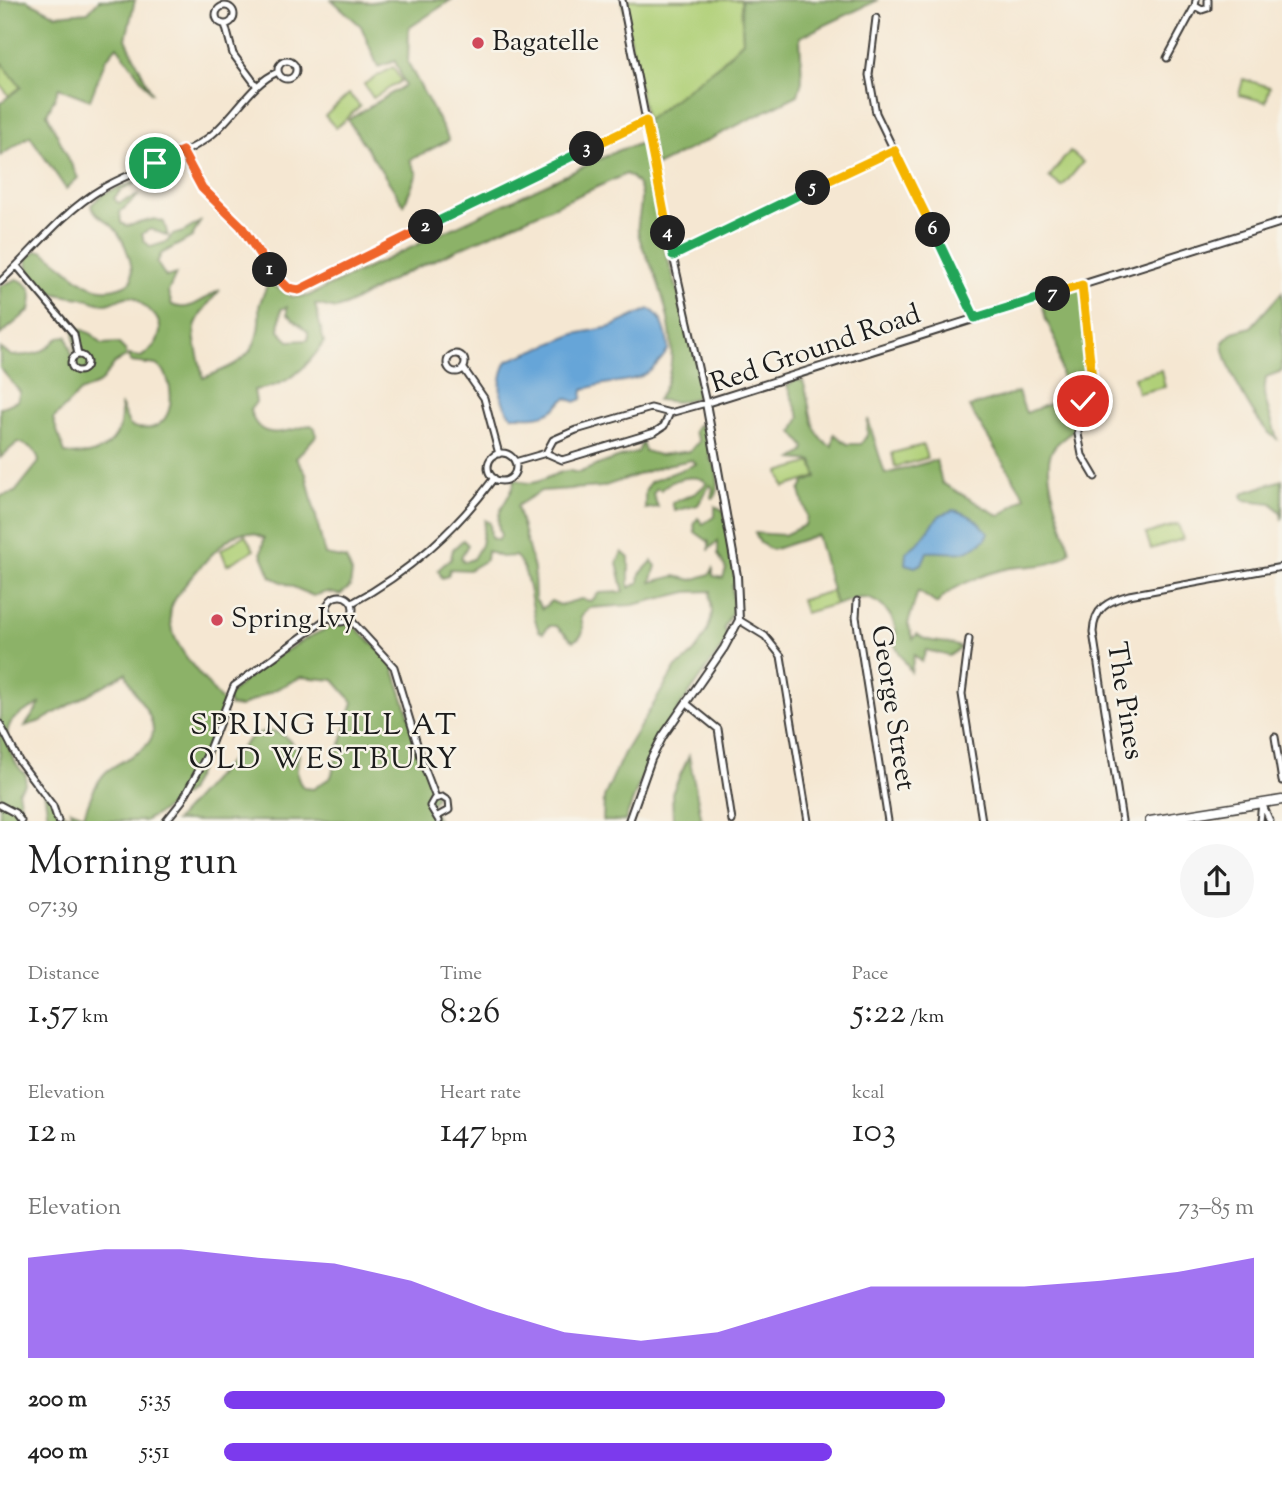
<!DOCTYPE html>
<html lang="en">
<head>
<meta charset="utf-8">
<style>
  :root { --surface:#fff; --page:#f6f6f6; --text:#222; --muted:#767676; --accent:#7c3aed }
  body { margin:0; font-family:"Sorts Mill Goudy",serif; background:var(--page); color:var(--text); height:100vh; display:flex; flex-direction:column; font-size:26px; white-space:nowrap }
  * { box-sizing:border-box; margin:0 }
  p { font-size:23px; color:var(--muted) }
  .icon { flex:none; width:38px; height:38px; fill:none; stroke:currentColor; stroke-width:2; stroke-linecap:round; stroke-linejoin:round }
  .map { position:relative; height:821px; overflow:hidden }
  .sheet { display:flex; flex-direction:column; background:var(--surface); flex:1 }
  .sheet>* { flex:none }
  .pin { position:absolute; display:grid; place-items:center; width:60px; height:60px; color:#fff; margin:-30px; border:4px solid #fff; border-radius:50%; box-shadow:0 2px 7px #0007 }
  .km { position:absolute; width:35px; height:35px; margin:-18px; border-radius:50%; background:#222; color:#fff; font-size:19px; line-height:35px; text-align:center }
  .round { display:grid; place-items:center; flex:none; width:74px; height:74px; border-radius:37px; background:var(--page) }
  .headline { display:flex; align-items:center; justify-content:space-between; height:119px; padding:0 28px }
  h1 { font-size:38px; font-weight:600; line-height:52px }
  .stats { display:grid; grid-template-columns:repeat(3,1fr); gap:10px; height:119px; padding:7px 28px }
  .stats div { display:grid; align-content:center }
  .stats b { font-size:35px; font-weight:600 }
  .stats small { font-size:19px; font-weight:400 }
  .stats p { font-size:19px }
  .chart { height:196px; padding:14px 28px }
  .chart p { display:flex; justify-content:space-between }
  .chart svg { width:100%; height:126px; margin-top:7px; fill:var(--accent); opacity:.7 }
  ul { padding:0 28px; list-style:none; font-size:23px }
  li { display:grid; grid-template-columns:112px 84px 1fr; align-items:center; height:52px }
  li i { height:18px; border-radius:9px; background:var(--accent) }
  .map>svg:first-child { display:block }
  .green { fill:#b0d078; stroke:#66764a; stroke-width:2 }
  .forest { fill:#8cb268; stroke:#546742; stroke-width:2; fill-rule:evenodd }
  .water { fill:#66a5d8; stroke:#41607a; stroke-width:2 }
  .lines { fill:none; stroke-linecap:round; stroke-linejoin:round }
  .minor-casing { stroke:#3d3a37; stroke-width:9 }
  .tertiary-casing { stroke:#3d3a37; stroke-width:10 }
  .primary-casing { stroke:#3d3a37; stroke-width:11 }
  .minor { stroke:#fff; stroke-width:5 }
  .tertiary { stroke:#fff; stroke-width:6 }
  .primary { stroke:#fff; stroke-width:8 }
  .split-1-casing { stroke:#fff; stroke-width:14 }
  .split-2-casing { stroke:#fff; stroke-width:14 }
  .split-3-casing { stroke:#fff; stroke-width:14 }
  .split-4-casing { stroke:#fff; stroke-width:14 }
  .split-5-casing { stroke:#fff; stroke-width:14 }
  .split-6-casing { stroke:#fff; stroke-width:14 }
  .split-7-casing { stroke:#fff; stroke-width:14 }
  .split-8-casing { stroke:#fff; stroke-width:14 }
  .split-1 { stroke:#f0652b; stroke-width:9 }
  .split-2 { stroke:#f0652b; stroke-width:9 }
  .split-3 { stroke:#22a559; stroke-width:9 }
  .split-4 { stroke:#f5b400; stroke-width:9 }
  .split-5 { stroke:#22a559; stroke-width:9 }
  .split-6 { stroke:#f5b400; stroke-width:9 }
  .split-7 { stroke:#22a559; stroke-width:9 }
  .split-8 { stroke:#f5b400; stroke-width:9 }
  .poi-dot { fill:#d1495b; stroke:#f7f3e8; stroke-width:2.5 }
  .labels { text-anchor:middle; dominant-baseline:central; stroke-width:5; stroke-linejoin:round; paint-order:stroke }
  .poi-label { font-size:28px; fill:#1c1c1c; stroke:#f7f3e8; text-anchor:start }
  .street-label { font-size:28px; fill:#1c1c1c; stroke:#f7f3e8 }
  .neighbourhood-label { font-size:30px; letter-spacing:2px; fill:#1c1c1c; stroke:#f7f3e8 }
</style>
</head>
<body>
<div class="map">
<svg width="1282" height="821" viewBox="0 0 1282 821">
  <rect width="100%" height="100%" fill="#f7f3e8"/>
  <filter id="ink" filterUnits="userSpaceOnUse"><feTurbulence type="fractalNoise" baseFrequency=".0143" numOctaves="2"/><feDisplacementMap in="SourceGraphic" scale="14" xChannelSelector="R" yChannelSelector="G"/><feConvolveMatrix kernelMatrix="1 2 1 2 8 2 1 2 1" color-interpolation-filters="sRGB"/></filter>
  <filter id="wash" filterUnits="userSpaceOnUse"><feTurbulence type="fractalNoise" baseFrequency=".00686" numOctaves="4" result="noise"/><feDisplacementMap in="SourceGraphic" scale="28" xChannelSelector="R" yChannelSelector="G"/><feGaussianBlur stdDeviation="1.57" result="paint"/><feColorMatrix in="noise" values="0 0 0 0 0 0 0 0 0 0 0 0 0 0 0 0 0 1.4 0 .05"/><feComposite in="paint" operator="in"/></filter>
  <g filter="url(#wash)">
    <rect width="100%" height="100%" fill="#f5e7d2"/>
    <!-- green -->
    <path class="green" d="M622,0h119l2,41 -22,22 -75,58z
      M1,60l20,27 -12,9 -9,-12z
      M393,67l8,14 -28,17 -9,-14z
      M1243,79l27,8 -4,15 -27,-7z
      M349,94l11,12 -24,22 -11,-12z
      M1070,151l13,11 -21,25 -13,-10z
      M1161,370l4,17 -27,6 -4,-16z
      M923,445l4,13 -32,9 -3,-14z
      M812,462l5,15 -33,10 -5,-15z
      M1178,524l5,15 -32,10 -5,-15z
      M245,535l9,15 -27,15 -6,-15z
      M832,591l4,13 -31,9 -4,-13z"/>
    <!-- forest -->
    <path class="forest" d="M0,0h27l29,15 32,-3 11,-12h36l-9,39 26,55 -35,-48 -11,13 -16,41 -31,-12 -12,26 31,64 -12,11 -36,-53 -30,20v-53l21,-16 -21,-26z
      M332,0c16,0 37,5 51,0h68l-42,28 -1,35 41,77 -39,20 7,14 -13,31 -56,-85 57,-35 -10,-24 -17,6 -17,-41z
      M741,0h137l-78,37 2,44 -4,14 -142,71 -10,-45 75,-58 22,-22z
      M642,143l6,7c5,23 12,46 16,69 1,9 -2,19 0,27 9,33 43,121 32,152l-19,4 -20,-2c26,-34 12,-86 -1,-123 -5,-15 -16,-30 -18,-45 -3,-16 15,-44 -12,-58l-223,100 -58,32 -9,3 -21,-5 9,38c-17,26 -37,45 -70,48l2,12 -6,8c9,35 38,20 61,15l4,3 1,8 -20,22 10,16 19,81 21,4 6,14 -2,14 -10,8 -13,-3 -14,4 -42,-19 -10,-24 3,-15c-8,-4 -17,-7 -26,-4 -18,7 -56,52 -65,69 -4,8 -3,19 -1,27 9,27 36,53 53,75l-6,23 -31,64 -30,22 -14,7h-144v-325l15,-4 24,-30c-2,-13 -10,-16 -21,-20l-18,16v-50l17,-7 3,-9 -20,-24v-20l12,8c9,-1 23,0 30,-5 11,-5 12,-14 25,-15l6,24 2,-6 -1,-28 18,8 10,10 16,-1 8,8v6l-11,6 -15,20 -20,9 -27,27 12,34c34,7 61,-11 55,-49l10,22c39,13 49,-26 34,-55l-8,-6 -25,-3 -2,-7 12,2c21,-14 28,-34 4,-50 -4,-3 -7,-9 -12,-10 -9,-3 -17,6 -26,7 -8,1 -18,-5 -26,-6 -25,-3 -55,-6 -54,-40l9,-7h6c34,20 48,53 89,31 4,-15 -6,-41 -16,-53 -8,-10 -19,-11 -24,-24l13,-12 40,-14 -24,12 -6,7 4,5 21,-8 -19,17 1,11 6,3 28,-7 9,3 4,14 -17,-7 -9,5 2,7 7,6 16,-5 5,-7 11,-3 17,-10 -8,15 -31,17 -4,9 9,14 10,-3 -8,18 4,13c18,8 31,-7 48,-15 -36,40 -26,41 -17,88 39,-15 59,-24 56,-70 0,-6 7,-18 9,-26l24,15 16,-1 311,-146zM287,307v7l21,18v8l-19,1 -10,-10 2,-22zM126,673c5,21 27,37 27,58 -1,21 -33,28 -47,41 -11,11 -17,29 -22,43l-13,-5 2,6 -14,-4 -3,-12 -12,-10 4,28 -17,-1 -9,-5 -4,-21 7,-7 1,-9c-13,-12 -26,-37 -14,-54 7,-8 20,-13 29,-18l-16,23 16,-5z
      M17,279c16,6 17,15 13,31l-30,25v-49z
      M1082,286c5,46 16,93 -5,138 -6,13 -23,16 -27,32 -6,23 14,72 20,95 -14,16 -32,14 -50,16 -22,1 -72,19 -83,37l-19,-13 -10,33 5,15 4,-5c13,12 30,4 44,14l-12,8 -23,-6 -4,12 -8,-7 -3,17 -17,-28c8,-19 -10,-44 -30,-46 -9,0 -19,4 -28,7l-19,-70 -45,15 -12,-7 -5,-10 29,2 21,-10 2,-9 -7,-25 5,-9 12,-5 -5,-16 -19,-2 11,-7 1,-5 -12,-15 7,-15 -13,-31 8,-6 8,1c8,20 5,56 29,65l2,-12 13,10h14l6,-9 1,-16 17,55 51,-14 6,23 58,33 25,-19 -56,-90 49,-15 8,21 39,-15 -9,-58 -10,-20 -5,-22z
      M1282,292v79l-16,6 -2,18 13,44c-19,-10 -54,-75 -54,-97l10,-10 18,-5z
      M698,424c11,6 18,24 12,35 8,6 11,32 4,39l-3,-1 2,-9 -3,-3 -12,20 -23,6 -3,-8 24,-10 11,-10c-10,-11 -36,-4 -46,7l-4,-2 -4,6 5,13 -13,2v-17l5,-10 46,-18 -4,-4 -26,5 -64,22 -61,4 -24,15 17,63 1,30 7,10 9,-8 9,4 21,-6 10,2 8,-8 25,-1 -7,-29 5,-11 7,6v30l10,-5 1,-9 12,-13 4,5 -5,16 24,-6 17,4 18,-6 3,-5v7l10,2 3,-9 -8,-15v-13l-9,8v-7l-14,-10 -1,-9 4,-5 5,6 12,-8v-10l9,5 12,72 -4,2 1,25 -9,18 4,10 -73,105 -30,78h-22l1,-24 20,-44 52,-86c17,-8 34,-35 36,-54 0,-8 -3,-14 -1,-22l-24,1 -54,13 -44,3 -8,9c2,12 6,18 -8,24l-17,-15h-7l-6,7 -4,-2c-9,-19 -8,-63 -24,-75l-14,1 -14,-6 -1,9 -17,10 -19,-1 -2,7 -6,2 -4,-8 13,-12 2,-9 10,-9 5,5 -7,12 3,5 9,-3 8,-14 4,-25 5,3 1,15 7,2 3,-4c-11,-29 15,-39 13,-58 22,13 31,-3 52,-7 6,-1 10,3 15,1 18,-8 37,-15 57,-20l4,-10 3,9 14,4 31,-4 9,-10 -5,-9z
      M1282,480v40l-1,-7 -9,-10 -28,-3 -2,-5 4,-3z
      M345,624l8,1 38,36 45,136 -6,9 9,15h-264l75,-83c24,-15 36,-5 49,16 -2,13 -5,24 5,34l9,1 18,-12 22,-75 -19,-22 -33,-3 -61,30 -10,-1 -3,-8c20,-24 86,-70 118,-74z
      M689,756l13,65h-29l-1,-28z"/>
    <!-- water -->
    <path class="water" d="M649,309c14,6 19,27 19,41 -28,43 -47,24 -85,40l-1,9 -7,3 -8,-4c-7,3 -8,8 -14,12 -12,8 -27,6 -41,6 -15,-15 -14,-38 -5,-55l68,-27 36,-7z
      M953,510c16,3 24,10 35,22l-2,7c-27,21 -30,11 -59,13l-5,12 -7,3 -10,-3 1,-12 13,-10 21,-27z"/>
  </g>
  <g filter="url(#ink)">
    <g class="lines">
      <defs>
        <path id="minor" d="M1196,0l-1,6 7,4 6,-2v-8
          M216 15a9 9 0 1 1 18 0a9 9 0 1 1-18 0Z
          M876,18l-7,57 7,38 99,205
          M225,24l8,30 23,31
          M1167,58l28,-52
          M278 70a9 9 0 1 1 18 0a9 9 0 1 1-18 0Z
          M182,151l20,37 39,38 38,55 9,7 11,2 347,-169
          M673,256l220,-106
          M17,266l57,68 4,21
          M0,282c34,-32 62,-70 103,-94 34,-20 75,-28 106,-51 25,-19 42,-54 69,-65
          M1082,285l10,95 -14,34v20l4,21 13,22
          M447 363a9 9 0 1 1 18 0a9 9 0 1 1-18 0Z
          M71 363a8 8 0 1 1 16 0a8 8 0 1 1-16 0Z
          M464,369l20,29 15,56
          M546,453l16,7 93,-28 9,-6 6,-13
          M488 467a14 14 0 1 1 28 0a14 14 0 1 1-28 0Z
          M515,462l31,-9 7,-13 23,-10 75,-22 19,5 36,-10 -33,-147 -51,-256
          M327 609a13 13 0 1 1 26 0a13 13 0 1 1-26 0Z
          M857,601l-1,16 32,204
          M352,603c55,-29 105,-74 142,-125
          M349,618l45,49 29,97 13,34
          M739,620l26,16 16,20 27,165
          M969,639l-7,55 20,127
          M686,703l32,26 14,92
          M0,724l19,37 34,45 5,15
          M1275,737l7,44
          M1262,803l8,18
          M0,805l15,8 6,8
          M438,816l11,-6 -1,-9 -6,-4 -8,2 -4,7 9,15
          M166,821l16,-20 24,-44 28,-71 95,-69
          M1122,821l-29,-189c1,-24 15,-31 36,-37l153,-28
          M1260,821l2,-18"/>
        <path id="tertiary" d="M629,821l22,-62 12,-23 61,-88 15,-28 -2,-44 -31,-173 576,-181"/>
        <path id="primary" d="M1150,821l132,-21"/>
      </defs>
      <!-- minor casing -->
      <use href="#minor" class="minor-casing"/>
      <!-- tertiary casing -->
      <use href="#tertiary" class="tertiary-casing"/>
      <!-- primary casing -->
      <use href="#primary" class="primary-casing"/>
      <!-- minor -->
      <use href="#minor" class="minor"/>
      <!-- tertiary -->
      <use href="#tertiary" class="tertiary"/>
      <!-- primary -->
      <use href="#primary" class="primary"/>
    </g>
  </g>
  <g class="lines" filter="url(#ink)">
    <defs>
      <path id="split-1" d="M155,163l27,-12 20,37 39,38 29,44"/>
      <path id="split-2" d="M270,270l18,18 11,2 127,-63"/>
      <path id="split-3" d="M426,227l161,-78"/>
      <path id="split-4" d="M587,149l59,-28 22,112"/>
      <path id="split-5" d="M668,233l5,23 140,-68"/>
      <path id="split-6" d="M813,188l81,-38 39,80"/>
      <path id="split-7" d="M933,230l42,88 78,-24"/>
      <path id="split-8" d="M1053,294l29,-9 10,95 -9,21"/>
    </defs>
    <!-- split-1 casing -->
    <use href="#split-1" class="split-1-casing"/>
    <!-- split-2 casing -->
    <use href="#split-2" class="split-2-casing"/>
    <!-- split-3 casing -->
    <use href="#split-3" class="split-3-casing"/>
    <!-- split-4 casing -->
    <use href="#split-4" class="split-4-casing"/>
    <!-- split-5 casing -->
    <use href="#split-5" class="split-5-casing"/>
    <!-- split-6 casing -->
    <use href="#split-6" class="split-6-casing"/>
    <!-- split-7 casing -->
    <use href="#split-7" class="split-7-casing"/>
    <!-- split-8 casing -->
    <use href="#split-8" class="split-8-casing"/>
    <!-- split-1 -->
    <use href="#split-1" class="split-1"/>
    <!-- split-2 -->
    <use href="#split-2" class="split-2"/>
    <!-- split-3 -->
    <use href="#split-3" class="split-3"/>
    <!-- split-4 -->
    <use href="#split-4" class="split-4"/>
    <!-- split-5 -->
    <use href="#split-5" class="split-5"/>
    <!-- split-6 -->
    <use href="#split-6" class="split-6"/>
    <!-- split-7 -->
    <use href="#split-7" class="split-7"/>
    <!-- split-8 -->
    <use href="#split-8" class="split-8"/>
  </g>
  <!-- markers -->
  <g class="poi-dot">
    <circle cx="478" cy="43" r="7"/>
    <circle cx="217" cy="620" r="7"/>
  </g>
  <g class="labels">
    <!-- poi labels -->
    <g class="poi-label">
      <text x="492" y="43">Bagatelle</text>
      <text x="231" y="620">Spring Ivy</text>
    </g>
    <!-- street labels -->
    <g class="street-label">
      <text transform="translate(816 350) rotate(-19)">Red Ground Road</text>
      <text transform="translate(1124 701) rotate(81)">The Pines</text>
      <text transform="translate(892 708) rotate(81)">George Street</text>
    </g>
    <!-- neighbourhood labels -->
    <g class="neighbourhood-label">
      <text x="324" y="726">SPRING HILL AT<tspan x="324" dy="34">OLD WESTBURY</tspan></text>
    </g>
  </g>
</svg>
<div class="pin" style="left:155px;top:163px;background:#1e9e55"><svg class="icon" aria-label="arrive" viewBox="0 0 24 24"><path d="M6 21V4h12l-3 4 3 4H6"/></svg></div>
<div class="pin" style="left:1083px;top:401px;background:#d93025"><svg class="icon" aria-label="check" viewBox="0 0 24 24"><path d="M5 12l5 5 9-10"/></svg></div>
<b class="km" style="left:270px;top:270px">1</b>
<b class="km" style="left:426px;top:227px">2</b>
<b class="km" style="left:587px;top:149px">3</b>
<b class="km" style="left:668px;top:233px">4</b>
<b class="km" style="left:813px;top:188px">5</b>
<b class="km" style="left:933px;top:230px">6</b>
<b class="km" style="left:1053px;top:294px">7</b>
</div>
<section class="sheet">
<div class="headline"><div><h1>Morning run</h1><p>07:39</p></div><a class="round"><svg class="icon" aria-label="share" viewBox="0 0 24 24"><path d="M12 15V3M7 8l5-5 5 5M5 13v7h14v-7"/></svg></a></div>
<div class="stats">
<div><p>Distance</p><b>1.57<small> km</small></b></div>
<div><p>Time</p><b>8:26</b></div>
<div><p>Pace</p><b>5:22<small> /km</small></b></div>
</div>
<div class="stats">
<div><p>Elevation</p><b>12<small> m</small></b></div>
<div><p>Heart rate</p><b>147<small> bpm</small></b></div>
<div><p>kcal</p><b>103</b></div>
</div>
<div class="chart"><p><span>Elevation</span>73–85 m</p>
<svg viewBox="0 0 160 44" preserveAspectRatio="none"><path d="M0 44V9L10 6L20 6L30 9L40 11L50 17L60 27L70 35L80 38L90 35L100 27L110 19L120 19L130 19L140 17L150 14L160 9V44z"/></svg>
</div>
<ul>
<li><b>200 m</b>5:35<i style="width:70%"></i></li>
<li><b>400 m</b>5:51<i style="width:59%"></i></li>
</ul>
</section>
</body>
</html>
